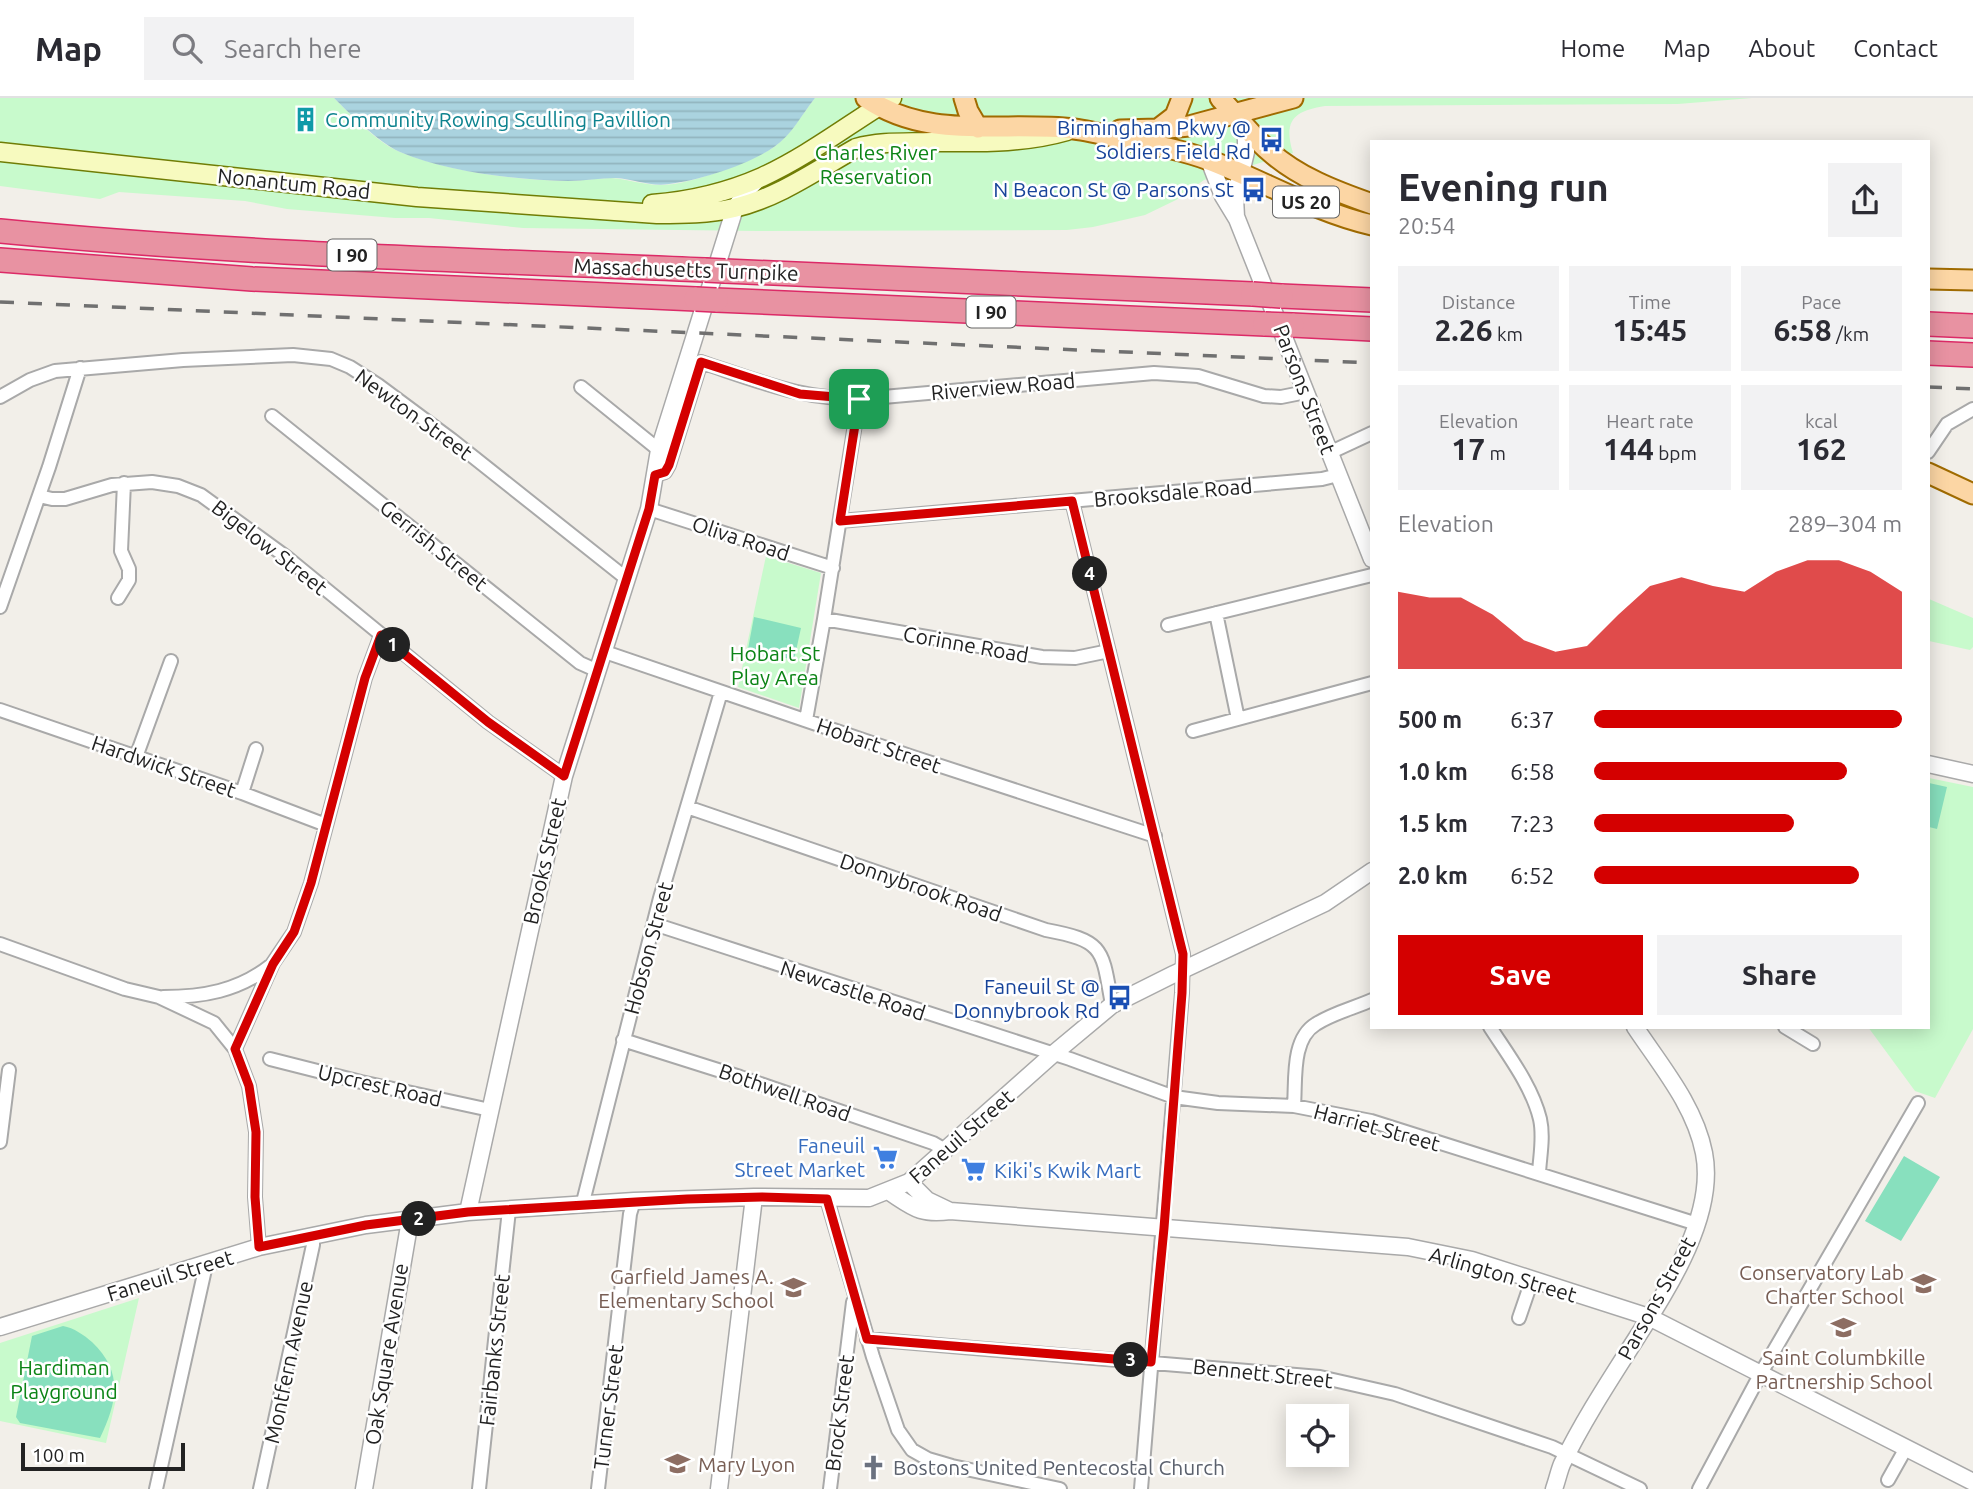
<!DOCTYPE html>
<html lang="en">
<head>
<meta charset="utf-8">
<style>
  :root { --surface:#fff; --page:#f2f2f3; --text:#2b2b33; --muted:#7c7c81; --line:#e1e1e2; --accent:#d40000 }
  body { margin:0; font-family:Ubuntu,sans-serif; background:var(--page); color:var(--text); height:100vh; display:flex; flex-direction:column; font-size:26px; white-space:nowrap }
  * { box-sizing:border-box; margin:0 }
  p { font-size:23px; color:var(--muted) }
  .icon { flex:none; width:38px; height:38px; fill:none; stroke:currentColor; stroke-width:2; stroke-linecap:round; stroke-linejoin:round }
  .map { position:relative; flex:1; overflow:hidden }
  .drawer { position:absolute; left:1370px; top:42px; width:560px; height:889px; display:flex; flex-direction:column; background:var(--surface); border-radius:0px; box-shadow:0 4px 18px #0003 }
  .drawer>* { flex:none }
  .tools { position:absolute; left:1286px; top:1306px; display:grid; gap:14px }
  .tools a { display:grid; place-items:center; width:63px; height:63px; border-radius:0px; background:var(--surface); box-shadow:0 4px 18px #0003; font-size:35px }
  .scale { position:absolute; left:21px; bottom:18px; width:164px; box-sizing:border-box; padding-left:7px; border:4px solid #222; border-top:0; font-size:19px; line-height:24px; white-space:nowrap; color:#222; -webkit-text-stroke:5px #fff; paint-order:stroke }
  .pin { position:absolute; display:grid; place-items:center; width:60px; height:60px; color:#fff; margin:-30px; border-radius:14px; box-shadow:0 4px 10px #0006 }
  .km { position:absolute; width:35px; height:35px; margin:-18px; border-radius:50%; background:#222; color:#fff; font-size:19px; line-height:35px; text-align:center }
  .round { display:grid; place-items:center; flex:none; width:74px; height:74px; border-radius:0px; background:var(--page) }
  .overview { display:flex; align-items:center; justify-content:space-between; height:119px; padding:0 28px }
  h1 { font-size:38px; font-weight:600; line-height:52px }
  .stats { display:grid; grid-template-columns:repeat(3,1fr); gap:10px; height:119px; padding:7px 28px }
  .stats div { display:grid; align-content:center; border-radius:0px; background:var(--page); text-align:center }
  .stats b { font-size:30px; font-weight:600 }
  .stats small { font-size:19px; font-weight:400 }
  .stats p { font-size:19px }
  .chart { height:196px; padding:14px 28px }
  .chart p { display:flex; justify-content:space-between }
  .chart svg { width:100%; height:126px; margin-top:7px; fill:var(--accent); opacity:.7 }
  .primary-button { display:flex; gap:14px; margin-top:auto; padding:14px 28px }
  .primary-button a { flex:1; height:80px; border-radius:0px; background:var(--accent); color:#fff; font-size:28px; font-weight:600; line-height:80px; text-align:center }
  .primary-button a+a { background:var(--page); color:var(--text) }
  ul { padding:0 28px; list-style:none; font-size:23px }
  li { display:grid; grid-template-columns:112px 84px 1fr; align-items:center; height:52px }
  li i { height:18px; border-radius:9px; background:var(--accent) }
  header { display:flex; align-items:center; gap:42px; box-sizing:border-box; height:98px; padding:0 35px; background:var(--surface); border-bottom:2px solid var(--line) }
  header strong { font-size:33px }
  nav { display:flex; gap:38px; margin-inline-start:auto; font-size:24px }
  .search { width:490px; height:63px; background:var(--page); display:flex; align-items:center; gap:18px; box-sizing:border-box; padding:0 24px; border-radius:0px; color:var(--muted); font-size:26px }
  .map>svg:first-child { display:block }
  .park { fill:#c8facc }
  .pitch { fill:#88e0be }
  .water { fill:url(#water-rules) }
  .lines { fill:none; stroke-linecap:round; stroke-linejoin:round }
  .minor-casing { stroke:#a9a9a9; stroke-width:16 }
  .tertiary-casing { stroke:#a9a9a9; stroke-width:19 }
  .secondary-casing { stroke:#707d05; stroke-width:21 }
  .primary-casing { stroke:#a06b00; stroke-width:23 }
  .motorway-casing { stroke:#dc2a67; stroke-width:26 }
  .minor { stroke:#fff; stroke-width:12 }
  .tertiary { stroke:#fff; stroke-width:16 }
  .secondary { stroke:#f7fabf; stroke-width:18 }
  .primary { stroke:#fcd6a4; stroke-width:19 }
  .motorway { stroke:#e892a2; stroke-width:23 }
  .rail { stroke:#707070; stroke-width:3.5; stroke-dasharray:14 14; stroke-linecap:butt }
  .motorway-bridge-casing { stroke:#dc2a67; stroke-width:26; stroke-linecap:butt }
  .motorway-bridge { stroke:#e892a2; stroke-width:23 }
  .route-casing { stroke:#fff; stroke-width:14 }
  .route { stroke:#d40000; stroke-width:9 }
  .labels { text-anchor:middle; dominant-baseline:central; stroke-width:5; stroke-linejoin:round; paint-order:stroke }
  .shield { fill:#fff; stroke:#646464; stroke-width:2 }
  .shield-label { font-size:19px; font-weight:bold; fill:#222 }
  .culture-label { font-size:21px; fill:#0d838f; stroke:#fff; text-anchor:start }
  .transit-label { font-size:21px; fill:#164399; stroke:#fff; text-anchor:end }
  .park-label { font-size:21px; fill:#0c8416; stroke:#fff }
  .street-label { font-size:21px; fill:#222; stroke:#fff }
  .shop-label { font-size:21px; fill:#366cbe; stroke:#fff; text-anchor:end }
  .education-label { font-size:21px; fill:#785e54; stroke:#fff; text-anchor:end }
  .worship-label { font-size:21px; fill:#5b616d; stroke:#fff; text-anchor:start }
</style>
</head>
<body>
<header>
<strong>Map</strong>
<div class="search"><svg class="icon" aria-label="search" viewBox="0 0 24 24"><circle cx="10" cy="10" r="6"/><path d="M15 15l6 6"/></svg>Search here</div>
<nav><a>Home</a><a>Map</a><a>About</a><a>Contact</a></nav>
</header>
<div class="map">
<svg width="1973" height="1391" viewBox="0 0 1973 1391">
  <defs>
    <pattern id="water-rules" width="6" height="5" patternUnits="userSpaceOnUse" patternTransform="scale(1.75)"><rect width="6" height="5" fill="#aad3df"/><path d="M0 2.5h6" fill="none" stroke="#92b5bf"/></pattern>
  </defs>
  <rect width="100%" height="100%" fill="#f2efe9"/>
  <!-- park -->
  <path class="park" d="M0,0h334c17,17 44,45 66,54 51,20 113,28 168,29 14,0 28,-3 43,-3 18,1 35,8 53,7 27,-1 87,-23 110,-38 17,-12 28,-33 41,-49h937l-74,6 -353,2c-31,5 -42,14 -32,47l-89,27 -28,20 -31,15 -52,12 -26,3 -310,1 -234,-3 -94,-10h-34l-108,-9 -42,-8 -126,-9 -19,7 -100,-13z
    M766,458l55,17 -22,135 -61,-21z
    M1929,501l44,19v29l-3,3 -41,-9z
    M1929,680l44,9v242l-38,69 -20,-7 -47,-64h60z
    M139,1200l-33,145 -106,-22v-78z"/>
  <!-- pitch -->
  <path class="pitch" d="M754,519l47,11 -7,32 -46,-11z
    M1929,685l18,4 -10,42 -8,-2z
    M1904,1058l36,21 -39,64 -36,-20z
    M63,1228c11,2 21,9 29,16 32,30 25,61 8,96l-80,-15 -4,-6 16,-81z"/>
  <!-- water -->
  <path class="water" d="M334,0h481c-13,16 -23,37 -41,49 -26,18 -74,33 -105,37 -18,3 -35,-5 -53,-6 -16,0 -32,3 -48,3 -52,-1 -120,-9 -168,-29 -22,-10 -49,-37 -66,-54z"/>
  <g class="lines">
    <defs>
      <path id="minor" d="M581,289l78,63
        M0,299l30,-17 25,-9 128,-11 110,-5 38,4 19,8 28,18 74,55 175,139
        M272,318l308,247 18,8
        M1928,354l19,-28 26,-15
        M1329,355l43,-20
        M655,377l10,-3 4,-7 32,-103c60,20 106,40 171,36l282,-25 44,3 66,20 17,1 25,-5
        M39,398l13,3h13l47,-14 40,-3 26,4 23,9 84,61 203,166 76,54
        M1072,403l111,453 -1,39 -41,496
        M649,411l184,59
        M840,423l482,-42 16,-4
        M118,500l11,-18v-11l-8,-18 3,-68
        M0,509l49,-140 31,-99
        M1216,515l22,106
        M824,521l218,38 33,1 34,-7
        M1168,527l204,-50
        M605,554l305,104 245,80
        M0,612l242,83 84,32
        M806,622l18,-101 35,-220
        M1193,633l179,-48
        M136,659l35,-96
        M242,695l14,-44
        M687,709l359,123c59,11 56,19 66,75
        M654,826l416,135 104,38 44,6 76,3 77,15 326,103
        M0,846l125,45 34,8 55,26 21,26
        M163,899c40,0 75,-6 107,-31
        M1490,929c18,28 42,59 50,92 4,18 0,36 -1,54
        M1785,929l28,17
        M623,942l117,37 193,66 12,7
        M270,961l91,23 129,28
        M1294,1008c2,-26 -3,-67 22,-82 17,-11 38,-16 56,-24
        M0,1044l9,-72
        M827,1101l46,158 25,73 14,20 16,9 24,7 108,23
        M582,1108l78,-308 61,-206
        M259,1149l-4,-50 1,-65 -7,-46 -14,-37 38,-86 21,-31 17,-49 54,-205 16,-43
        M1519,1220l13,-38
        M867,1241l453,38 75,17 157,53 88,42
        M1888,1382l18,-32
        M156,1391l50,-224
        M260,1391l53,-244v-10
        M479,1391l30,-279
        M598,1391l32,-275 4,-13
        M830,1391l23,-187
        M1699,1391l62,-116 157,-270"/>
      <path id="tertiary" d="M1209,62l14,36 14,23 135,340
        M1236,119l-1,-19 11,-46v-25
        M1928,666l45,10
        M909,1084l18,18 23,11
        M888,1093c25,16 31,24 62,20l458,36 64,13 177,57 324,165
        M468,1114l96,-436 85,-267 10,-59 76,-242 13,-19 10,-10
        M0,1229l259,-80 107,-22 102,-13 166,-11 120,-4 115,1 40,-16 143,-127 60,-50 62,-31 151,-71 47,-32
        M364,1391l46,-269
        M719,1391l35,-292
        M1554,1391c3,-8 5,-18 8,-25 19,-39 42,-75 65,-111 34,-54 90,-133 77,-200 -9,-47 -43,-87 -69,-126"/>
      <path id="secondary" d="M0,54l417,45 240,17c26,0 51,0 77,-6 44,-10 83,-38 122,-60 25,-7 50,-5 76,-6 45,0 90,2 135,-11
        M652,106c38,-3 76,-12 110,-27 46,-21 87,-53 130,-79"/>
      <path id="primary" d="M866,0c62,43 138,23 208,31 17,2 35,7 52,11 28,5 56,10 83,20 55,21 106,52 163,65
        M964,0l4,13 10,17
        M1220,0c17,18 31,37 49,53 29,26 66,40 103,53
        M1158,31l17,-13 7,-18
        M1120,32l38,-1 31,-3 104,-28
        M1928,181l45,1
        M1928,375l45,21"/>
      <path id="motorway" d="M0,133c234,23 470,29 705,39
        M0,162l252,19 444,20
        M725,173l528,23
        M1281,198l91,4
        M716,202l549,24
        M1928,226l45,2
        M1292,227l80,4
        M1928,255l45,2"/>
    </defs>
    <!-- minor casing -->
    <use href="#minor" class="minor-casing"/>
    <!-- tertiary casing -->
    <use href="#tertiary" class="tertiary-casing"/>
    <!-- secondary casing -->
    <use href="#secondary" class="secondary-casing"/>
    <!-- primary casing -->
    <use href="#primary" class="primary-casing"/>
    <!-- motorway casing -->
    <use href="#motorway" class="motorway-casing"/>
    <!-- minor -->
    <use href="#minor" class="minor"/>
    <!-- tertiary -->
    <use href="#tertiary" class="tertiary"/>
    <!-- secondary -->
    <use href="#secondary" class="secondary"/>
    <!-- primary -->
    <use href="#primary" class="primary"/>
    <!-- motorway -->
    <use href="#motorway" class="motorway"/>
    <!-- rail -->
    <path class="rail" d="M0,204l1372,61
      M1928,289l45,2"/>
    <defs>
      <path id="motorway-bridge" d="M705,172l20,1
        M1253,196l28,2
        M696,201l20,1
        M1265,226l27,1"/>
    </defs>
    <!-- motorway-bridge casing -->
    <use href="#motorway-bridge" class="motorway-bridge-casing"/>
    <!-- motorway-bridge -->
    <use href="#motorway-bridge" class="motorway-bridge"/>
  </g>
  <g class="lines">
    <defs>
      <path id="route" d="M701,264l99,32 59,5 -19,122 232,-20 111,453 -1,39 -18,235 -13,134 -284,-23 -40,-140 -65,-2 -75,2 -219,13 -102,13 -107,22 -4,-50 1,-65 -7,-46 -14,-37 38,-85 21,-32 17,-49 54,-205 16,-43 107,87 76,54 85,-267 6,-34 10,-3 4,-7z"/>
    </defs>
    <!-- route casing -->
    <use href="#route" class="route-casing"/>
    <!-- route -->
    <use href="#route" class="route"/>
  </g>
  <!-- icons -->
  <defs>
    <symbol id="building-bare" viewBox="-9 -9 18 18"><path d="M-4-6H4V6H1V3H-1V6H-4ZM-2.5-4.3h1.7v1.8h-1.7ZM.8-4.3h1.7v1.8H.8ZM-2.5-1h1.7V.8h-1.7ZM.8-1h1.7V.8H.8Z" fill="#0f9aa8" stroke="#fff" stroke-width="2.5" paint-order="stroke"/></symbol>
    <symbol id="bus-bare" viewBox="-9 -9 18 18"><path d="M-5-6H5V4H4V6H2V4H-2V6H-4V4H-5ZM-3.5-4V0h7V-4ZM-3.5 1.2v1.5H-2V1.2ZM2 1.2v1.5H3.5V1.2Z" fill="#1a4fb4" stroke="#fff" stroke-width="2.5" paint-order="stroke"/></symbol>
    <symbol id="supermarket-bare" viewBox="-9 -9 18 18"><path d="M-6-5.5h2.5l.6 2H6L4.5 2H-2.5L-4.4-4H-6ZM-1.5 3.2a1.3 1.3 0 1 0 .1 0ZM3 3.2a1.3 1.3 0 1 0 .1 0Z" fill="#3f7fe0" stroke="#fff" stroke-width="2.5" paint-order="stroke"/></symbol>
    <symbol id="school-bare" viewBox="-9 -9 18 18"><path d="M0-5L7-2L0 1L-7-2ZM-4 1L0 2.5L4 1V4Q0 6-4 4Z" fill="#8d6e63" stroke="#fff" stroke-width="2.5" paint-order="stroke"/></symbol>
    <symbol id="church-bare" viewBox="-9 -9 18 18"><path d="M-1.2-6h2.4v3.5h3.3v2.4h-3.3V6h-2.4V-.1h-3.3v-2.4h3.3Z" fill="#6b7280" stroke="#fff" stroke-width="2.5" paint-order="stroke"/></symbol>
  </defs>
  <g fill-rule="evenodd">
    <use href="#building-bare" x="288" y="4" width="35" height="35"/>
    <use href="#bus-bare" x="1254" y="24" width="35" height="35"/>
    <use href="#bus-bare" x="1236" y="74" width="35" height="35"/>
    <use href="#bus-bare" x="1102" y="882" width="35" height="35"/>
    <use href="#supermarket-bare" x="868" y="1042" width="35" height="35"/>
    <use href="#supermarket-bare" x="956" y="1054" width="35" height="35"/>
    <use href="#school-bare" x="1906" y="1168" width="35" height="35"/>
    <use href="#school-bare" x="776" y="1172" width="35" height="35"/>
    <use href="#school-bare" x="1826" y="1212" width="35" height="35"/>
    <use href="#school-bare" x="660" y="1348" width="35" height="35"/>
    <use href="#church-bare" x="856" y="1352" width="35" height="35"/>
  </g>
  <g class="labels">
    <!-- shield labels -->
    <g class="shield">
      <rect x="1273" y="88.5" width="66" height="31" rx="5"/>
      <rect x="327.5" y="141.5" width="49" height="31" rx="5"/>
      <rect x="966.5" y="198.5" width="49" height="31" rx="5"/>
    </g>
    <g class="shield-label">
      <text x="1306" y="104">US 20</text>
      <text x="352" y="157">I 90</text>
      <text x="991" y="214">I 90</text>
    </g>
    <!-- culture labels -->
    <g class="culture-label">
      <text x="325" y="21">Community Rowing Sculling Pavillion</text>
    </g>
    <!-- transit labels -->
    <g class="transit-label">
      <text x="1251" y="29">Birmingham Pkwy @<tspan x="1251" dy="24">Soldiers Field Rd</tspan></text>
      <text x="1234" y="91">N Beacon St @ Parsons St</text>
      <text x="1100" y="888">Faneuil St @<tspan x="1100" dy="24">Donnybrook Rd</tspan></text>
    </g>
    <!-- park labels -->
    <g class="park-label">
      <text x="876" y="54">Charles River<tspan x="876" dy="24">Reservation</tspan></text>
      <text x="775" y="555">Hobart St<tspan x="775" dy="24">Play Area</tspan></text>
      <text x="64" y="1269">Hardiman<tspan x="64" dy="24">Playground</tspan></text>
    </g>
    <!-- street labels -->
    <g class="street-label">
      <text transform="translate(294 85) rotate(6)">Nonantum Road</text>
      <text transform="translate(686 171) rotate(2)">Massachusetts Turnpike</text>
      <text transform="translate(1003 288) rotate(-5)">Riverview Road</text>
      <text transform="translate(1305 291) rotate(69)">Parsons Street</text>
      <text transform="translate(414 316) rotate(36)">Newton Street</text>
      <text transform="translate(1173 394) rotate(-5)">Brooksdale Road</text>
      <text transform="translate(741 440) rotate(18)">Oliva Road</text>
      <text transform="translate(434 447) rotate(39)">Gerrish Street</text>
      <text transform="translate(270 449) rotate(38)">Bigelow Street</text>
      <text transform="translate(966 546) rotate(10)">Corinne Road</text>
      <text transform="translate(879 647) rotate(19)">Hobart Street</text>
      <text transform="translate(164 668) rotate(19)">Hardwick Street</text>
      <text transform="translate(544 763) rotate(-77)">Brooks Street</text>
      <text transform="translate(921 789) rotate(19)">Donnybrook Road</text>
      <text transform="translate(648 850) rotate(-75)">Hobson Street</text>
      <text transform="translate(853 892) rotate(18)">Newcastle Road</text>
      <text transform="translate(380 987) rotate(13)">Upcrest Road</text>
      <text transform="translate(785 994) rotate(19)">Bothwell Road</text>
      <text transform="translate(1377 1029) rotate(15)">Harriet Street</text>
      <text transform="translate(961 1038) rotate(-41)">Faneuil Street</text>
      <text transform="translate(1503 1176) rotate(16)">Arlington Street</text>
      <text transform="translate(170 1177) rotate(-17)">Faneuil Street</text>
      <text transform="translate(1656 1200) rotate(-61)">Parsons Street</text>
      <text transform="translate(494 1252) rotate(-84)">Fairbanks Street</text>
      <text transform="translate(386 1256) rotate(-81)">Oak Square Avenue</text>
      <text transform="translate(288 1264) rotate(-78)">Montfern Avenue</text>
      <text transform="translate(1263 1275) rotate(6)">Bennett Street</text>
      <text transform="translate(608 1309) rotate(-83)">Turner Street</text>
      <text transform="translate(839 1315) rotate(-83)">Brock Street</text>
    </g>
    <!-- shop labels -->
    <g class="shop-label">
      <text x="865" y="1047">Faneuil<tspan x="865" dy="24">Street Market</tspan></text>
      <text x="994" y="1072" text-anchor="start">Kiki's Kwik Mart</text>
    </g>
    <!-- education labels -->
    <g class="education-label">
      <text x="1904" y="1174">Conservatory Lab<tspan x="1904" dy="24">Charter School</tspan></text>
      <text x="774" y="1178">Garfield James A.<tspan x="774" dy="24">Elementary School</tspan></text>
      <text x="1844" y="1259" text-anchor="middle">Saint Columbkille<tspan x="1844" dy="24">Partnership School</tspan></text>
      <text x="698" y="1366" text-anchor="start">Mary Lyon</text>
    </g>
    <!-- worship labels -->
    <g class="worship-label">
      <text x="893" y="1369">Bostons United Pentecostal Church</text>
    </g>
  </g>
</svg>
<div class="tools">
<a><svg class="icon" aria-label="locate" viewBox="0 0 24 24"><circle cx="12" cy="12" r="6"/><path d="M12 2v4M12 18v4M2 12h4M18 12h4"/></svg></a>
</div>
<div class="scale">100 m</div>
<div class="pin" style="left:859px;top:301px;background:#1e9e55"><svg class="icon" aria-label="arrive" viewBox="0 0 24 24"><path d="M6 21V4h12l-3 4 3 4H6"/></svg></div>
<b class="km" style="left:393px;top:547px">1</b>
<b class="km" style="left:419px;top:1121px">2</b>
<b class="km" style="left:1131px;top:1262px">3</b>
<b class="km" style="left:1090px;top:476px">4</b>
<section class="drawer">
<div class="overview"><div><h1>Evening run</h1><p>20:54</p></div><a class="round"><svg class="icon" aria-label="share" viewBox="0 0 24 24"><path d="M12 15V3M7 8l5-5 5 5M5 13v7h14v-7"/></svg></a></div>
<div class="stats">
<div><p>Distance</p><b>2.26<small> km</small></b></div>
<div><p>Time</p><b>15:45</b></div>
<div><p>Pace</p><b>6:58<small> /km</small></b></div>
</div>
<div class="stats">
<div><p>Elevation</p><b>17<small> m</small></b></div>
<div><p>Heart rate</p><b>144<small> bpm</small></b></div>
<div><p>kcal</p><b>162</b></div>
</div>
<div class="chart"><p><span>Elevation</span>289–304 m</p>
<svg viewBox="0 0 160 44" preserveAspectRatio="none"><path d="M0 44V17L10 19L20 19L30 25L40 34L50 38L60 36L70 25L80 15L90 12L100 15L110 17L120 10L130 6L140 6L150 10L160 17V44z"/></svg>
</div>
<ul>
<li><b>500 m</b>6:37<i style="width:100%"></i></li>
<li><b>1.0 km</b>6:58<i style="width:82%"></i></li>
<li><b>1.5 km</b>7:23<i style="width:65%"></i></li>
<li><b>2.0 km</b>6:52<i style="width:86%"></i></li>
</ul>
<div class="primary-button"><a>Save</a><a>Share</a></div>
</section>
</div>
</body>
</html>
